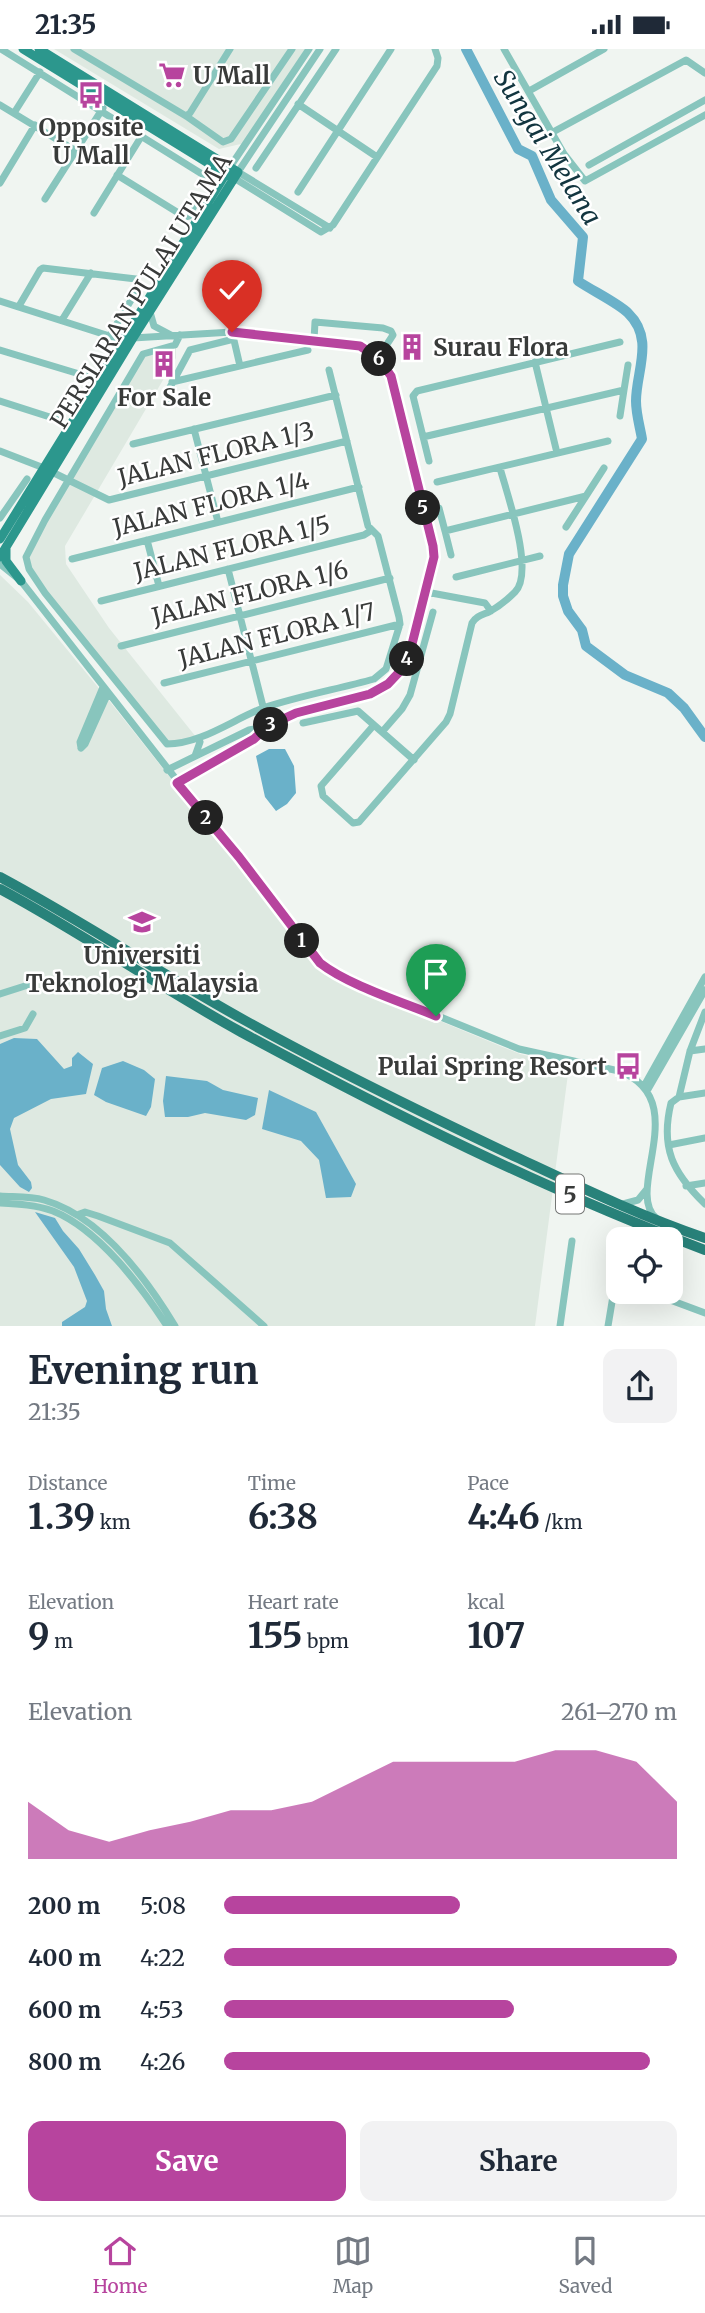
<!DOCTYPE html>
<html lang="en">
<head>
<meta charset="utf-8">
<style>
  :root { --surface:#fff; --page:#f2f2f3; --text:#1f2937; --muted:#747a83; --line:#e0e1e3; --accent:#b7449e }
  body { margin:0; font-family:Merriweather,serif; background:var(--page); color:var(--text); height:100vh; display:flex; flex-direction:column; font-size:26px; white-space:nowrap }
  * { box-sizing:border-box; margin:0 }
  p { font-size:23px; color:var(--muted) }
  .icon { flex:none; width:38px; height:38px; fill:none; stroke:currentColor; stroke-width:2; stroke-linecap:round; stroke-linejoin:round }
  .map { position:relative; height:1277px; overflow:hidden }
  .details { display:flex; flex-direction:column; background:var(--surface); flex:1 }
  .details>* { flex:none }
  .fabs { position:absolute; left:606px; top:1178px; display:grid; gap:14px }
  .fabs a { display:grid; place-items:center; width:77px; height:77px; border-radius:14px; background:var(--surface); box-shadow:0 7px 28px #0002; font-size:35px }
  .pin { position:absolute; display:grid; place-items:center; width:60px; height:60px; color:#fff; margin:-72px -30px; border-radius:50% 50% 50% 0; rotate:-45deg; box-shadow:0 0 7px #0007 }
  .pin .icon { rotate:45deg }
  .km { position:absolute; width:35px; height:35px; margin:-18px; border-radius:50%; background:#222; color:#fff; font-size:19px; line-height:35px; text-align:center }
  .round { display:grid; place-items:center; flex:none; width:74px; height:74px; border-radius:14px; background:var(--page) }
  .overview { display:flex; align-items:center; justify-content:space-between; height:119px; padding:0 28px }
  h1 { font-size:38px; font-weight:700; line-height:52px }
  .figures { display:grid; grid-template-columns:repeat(3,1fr); gap:10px; height:119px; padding:7px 28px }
  .figures div { display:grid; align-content:center }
  .figures b { font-size:35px; font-weight:700 }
  .figures small { font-size:19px; font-weight:400 }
  .figures p { font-size:19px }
  .chart { height:196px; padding:14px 28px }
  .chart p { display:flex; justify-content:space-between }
  .chart svg { width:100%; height:126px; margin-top:7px; fill:var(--accent); opacity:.7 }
  .primary-button { display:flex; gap:14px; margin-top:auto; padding:14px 28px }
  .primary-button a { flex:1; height:80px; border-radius:14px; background:var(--accent); color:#fff; font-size:28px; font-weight:700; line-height:80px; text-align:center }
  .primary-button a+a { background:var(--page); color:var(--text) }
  ul { padding:0 28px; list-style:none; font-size:23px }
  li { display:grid; grid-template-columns:112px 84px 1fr; align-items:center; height:52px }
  li i { height:18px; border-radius:9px; background:var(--accent) }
  .status { display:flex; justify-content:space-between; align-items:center; height:49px; padding:0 35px; background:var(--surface); direction:ltr }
  .status svg { height:19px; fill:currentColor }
  .menu { display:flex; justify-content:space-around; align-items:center; height:98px; border-top:2px solid var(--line); background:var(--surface); font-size:19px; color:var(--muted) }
  .menu a { display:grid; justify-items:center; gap:4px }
  .menu .on { color:var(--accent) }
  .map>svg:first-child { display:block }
  .built { fill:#dee9e1 }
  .water { fill:#6ab1c9 }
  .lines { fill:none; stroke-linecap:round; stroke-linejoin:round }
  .river { stroke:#6ab1c9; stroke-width:10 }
  .minor { stroke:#88c5bd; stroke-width:7 }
  .major { stroke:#2c978d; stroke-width:9 }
  .highway { stroke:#28827a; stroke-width:10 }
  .route-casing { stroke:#fff; stroke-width:14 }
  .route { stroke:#b7449e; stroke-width:9 }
  .labels { text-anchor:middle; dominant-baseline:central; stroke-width:5; stroke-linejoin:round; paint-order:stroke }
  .shield { fill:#fff; stroke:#747675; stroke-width:2 }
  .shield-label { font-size:23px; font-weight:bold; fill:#393b3a }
  .poi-label { font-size:24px; font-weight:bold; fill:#393b3a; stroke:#fff }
  .street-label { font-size:24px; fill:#393b3a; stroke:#fff }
  .water-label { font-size:26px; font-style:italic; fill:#12353f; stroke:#fff }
</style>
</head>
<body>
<div class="status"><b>21:35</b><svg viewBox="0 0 49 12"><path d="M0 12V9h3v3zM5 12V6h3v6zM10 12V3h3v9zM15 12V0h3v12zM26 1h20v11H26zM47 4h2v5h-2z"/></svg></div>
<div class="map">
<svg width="705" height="1277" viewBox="0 0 705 1277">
  <rect width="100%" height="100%" fill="#f0f5f1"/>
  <!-- built -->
  <path class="built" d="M54,0h251l-60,94 -26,6z
    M176,298v11l-111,188 1,18 43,64 87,109 -30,9 -139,-176 -1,-20 115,-197z
    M0,526l28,27 83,101 215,271 194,80 49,12 -34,260h-535z"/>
  <!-- water -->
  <path class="water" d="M269,700h16l9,17 2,27 -9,11 -11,7 -11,-14 -9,-41z
    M14,989l23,1 27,30 8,-3v-8l6,-6 15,12 -7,30 -35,5 -37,19 -4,11 8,36 13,17 1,6 -3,4 -9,-5 -20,-22v-121z
    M123,1012l21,9 11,9 -4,28 -5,9 -40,-14 -12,-7 8,-27z
    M166,1027l41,5 16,9 35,8 -3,17 -9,5 -41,-7 -17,4h-23l-2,-16z
    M269,1041l47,22 40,72 -5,13 -25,1 -7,-38 -18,-19 -39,-12z
    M35,1163l20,6 8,13 16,18 16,26 9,16 2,18 6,17h-50v-4l23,-15 2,-6 -13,-34z"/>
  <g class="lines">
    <!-- river -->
    <path class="river" d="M466,0l52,100 14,7 19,44 32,37 -5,44c13,9 40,22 50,32 27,26 8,58 8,88 0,13 4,26 6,38l-73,115 -6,31v11l5,15 14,19 4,16 39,29 43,18 16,15 21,29"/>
    <!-- minor -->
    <path class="minor" d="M1,0l209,130
      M74,0l112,67 37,26 8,-3 61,-90
      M320,0l-82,123 92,56
      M504,0l60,105 21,27 120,-66
      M529,42l75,-42
      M298,55l79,53
      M0,56l76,46
      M14,64l26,-41
      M186,67l4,-3 40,-64
      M553,83l133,-72 19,13
      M589,116l116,-65
      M230,118l79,-118
      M256,119l80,-119
      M117,126l68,42 4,-1 8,-16
      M234,129l87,54 12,-7 104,-159 1,-8 -3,-9
      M0,134l35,-58
      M298,143l93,-143
      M45,150l58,-91
      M94,164l47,-76
      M0,252l122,39
      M19,257l21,-36 3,-2 93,11 3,8 -29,48
      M150,263l4,14 17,9
      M62,271l29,-47
      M180,286l-5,10 -32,9 -98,166 -19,37 3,12 16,24 122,151c34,0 65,-24 96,-36 36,-12 75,-19 111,-29l12,-10 14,-45 -1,-7 -21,-81 -10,-10 -39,-156
      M233,287l7,30
      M133,289l99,-6 114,11 23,8 15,14 7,11 42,170 -1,22 -22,84 -7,15 -15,17 -18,10 -74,19 -28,13 -19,4 -82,40
      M314,291l1,-18 68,6 8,3 2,4 -15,23
      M0,301l86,26
      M535,313l22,91
      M172,333l136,-32
      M624,341l4,-25
      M0,352l56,18
      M171,355l-3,-13 22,-41 44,-11
      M194,380l24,93
      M423,388l201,-47 -4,26
      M133,395l203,-49
      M0,402l44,17
      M429,412l-16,-65 4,-5 203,-49
      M52,423l57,28 238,-59
      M437,433l171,-41
      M439,459l6,23 141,-35 18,-28
      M0,469l27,-39
      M566,478l20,-31
      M445,482l6,24
      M147,491l12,46
      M72,510l287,-72
      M0,515l21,17 299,382 47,24 152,62 100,22c75,28 5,119 37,147
      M228,520l40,157
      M456,528l84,-21
      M426,543l59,11 6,8
      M101,552l263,-66 8,-5
      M121,597l269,-68
      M164,634l236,-59
      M303,674l55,-12 56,49
      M374,676l-53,61 2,10 30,27 6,-1 87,-100 4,-8 22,-91c4,-7 10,-8 17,-11 9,-5 19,-13 26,-20 20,-20 -8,-98 -15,-124
      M382,683l20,-23 8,-14 23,-83
      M81,699l-1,-6 23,-55
      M81,699l4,-4 23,-51
      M195,707l5,-14
      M177,734l77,-44 13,-12
      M0,945l28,-9
      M705,963l-15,39 -11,46 -8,6c-11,45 2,70 34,101
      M0,987l25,-8 8,-14
      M690,1002l15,-2
      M644,1037l61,-109
      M647,1042l58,-101
      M679,1048l26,-4
      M669,1096l36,-7
      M686,1137l19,-3
      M0,1147c14,1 30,0 44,4 56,16 102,78 131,126
      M0,1154c19,1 36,2 53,8 45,18 88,75 114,115
      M623,1155l15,-4 9,-11
      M77,1166l8,-3 13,4 72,27 94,83
      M646,1242l59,22
      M560,1277l12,-85
      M608,1277l10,-60"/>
    <!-- major -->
    <path class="major" d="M23,0l206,127
      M0,490l230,-372
      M6,499v13l15,20
      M0,508l133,-219 105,-166 -199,-123"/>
    <!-- highway -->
    <path class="highway" d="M0,828c84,45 163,98 246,144 88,49 179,93 270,136 62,29 124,59 189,81
      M0,840c82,44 159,98 241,143 148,80 306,159 464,218"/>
  </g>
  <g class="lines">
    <defs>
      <path id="route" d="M232,283l128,14c14,8 23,17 31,30l42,170 1,11 -24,95 -6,15 -16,17 -18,10 -74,19 -28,13 -14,13 -77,44 62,74 81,106c28,22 82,39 116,53"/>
    </defs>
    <!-- route casing -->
    <use href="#route" class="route-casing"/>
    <!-- route -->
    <use href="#route" class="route"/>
  </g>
  <!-- icons -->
  <defs>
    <symbol id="supermarket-bare" viewBox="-9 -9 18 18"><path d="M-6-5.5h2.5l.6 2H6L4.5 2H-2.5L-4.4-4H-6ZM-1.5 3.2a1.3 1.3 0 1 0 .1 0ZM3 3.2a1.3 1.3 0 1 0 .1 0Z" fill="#b7449e" stroke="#fff" stroke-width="2.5" paint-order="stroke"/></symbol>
    <symbol id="bus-bare" viewBox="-9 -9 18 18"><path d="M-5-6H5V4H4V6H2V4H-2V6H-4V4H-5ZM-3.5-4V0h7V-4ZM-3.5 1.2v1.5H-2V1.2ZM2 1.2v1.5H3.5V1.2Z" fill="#b7449e" stroke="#fff" stroke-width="2.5" paint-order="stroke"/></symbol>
    <symbol id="building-bare" viewBox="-9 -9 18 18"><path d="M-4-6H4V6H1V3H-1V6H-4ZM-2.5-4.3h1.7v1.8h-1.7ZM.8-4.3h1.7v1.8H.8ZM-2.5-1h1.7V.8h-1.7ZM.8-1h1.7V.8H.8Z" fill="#b7449e" stroke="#fff" stroke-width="2.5" paint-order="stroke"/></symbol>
    <symbol id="university-bare" viewBox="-9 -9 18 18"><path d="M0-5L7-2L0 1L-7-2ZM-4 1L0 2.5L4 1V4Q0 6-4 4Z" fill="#b7449e" stroke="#fff" stroke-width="2.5" paint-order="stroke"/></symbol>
  </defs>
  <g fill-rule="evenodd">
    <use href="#supermarket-bare" x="153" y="7" width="38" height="38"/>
    <use href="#bus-bare" x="72" y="27" width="38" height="38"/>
    <use href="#building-bare" x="393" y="279" width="38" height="38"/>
    <use href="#building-bare" x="145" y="296" width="38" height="38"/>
    <use href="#university-bare" x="123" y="854" width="38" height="38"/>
    <use href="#bus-bare" x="609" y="998" width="38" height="38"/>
  </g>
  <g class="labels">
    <!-- shield labels -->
    <rect class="shield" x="556" y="1125.5" width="28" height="39" rx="5"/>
    <g class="shield-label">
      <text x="570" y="1145">5</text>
    </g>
    <!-- poi labels -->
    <g class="poi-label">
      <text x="193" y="26" text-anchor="start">U Mall</text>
      <text x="91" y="78">Opposite<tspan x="91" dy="28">U Mall</tspan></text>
      <text x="433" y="298" text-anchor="start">Surau Flora</text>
      <text x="164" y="348">For Sale</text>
      <text x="142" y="906">Universiti<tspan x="142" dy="28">Teknologi Malaysia</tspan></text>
      <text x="607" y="1017" text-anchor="end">Pulai Spring Resort</text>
    </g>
    <!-- street labels -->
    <g class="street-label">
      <text transform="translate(141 242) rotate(-58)">PERSIARAN PULAI UTAMA</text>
      <text transform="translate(216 405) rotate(-14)">JALAN FLORA 1/3</text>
      <text transform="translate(211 455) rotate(-14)">JALAN FLORA 1/4</text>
      <text transform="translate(232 499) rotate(-14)">JALAN FLORA 1/5</text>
      <text transform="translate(250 544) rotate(-14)">JALAN FLORA 1/6</text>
      <text transform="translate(277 586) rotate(-14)">JALAN FLORA 1/7</text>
    </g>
    <!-- water labels -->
    <g class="water-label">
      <text transform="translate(548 98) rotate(58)">Sungai Melana</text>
    </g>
  </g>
</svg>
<div class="fabs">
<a><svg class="icon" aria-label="locate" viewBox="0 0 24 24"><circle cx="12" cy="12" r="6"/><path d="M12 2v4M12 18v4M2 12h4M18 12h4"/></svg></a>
</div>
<div class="pin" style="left:436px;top:967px;background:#1e9e55"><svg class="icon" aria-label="arrive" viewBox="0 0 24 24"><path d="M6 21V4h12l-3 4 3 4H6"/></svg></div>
<div class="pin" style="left:232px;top:283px;background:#d93025"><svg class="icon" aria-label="check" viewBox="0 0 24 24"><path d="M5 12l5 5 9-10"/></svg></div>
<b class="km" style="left:302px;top:892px">1</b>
<b class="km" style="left:206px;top:769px">2</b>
<b class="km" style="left:271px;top:676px">3</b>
<b class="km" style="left:407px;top:610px">4</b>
<b class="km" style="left:423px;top:459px">5</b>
<b class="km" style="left:379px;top:310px">6</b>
</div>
<section class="details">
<div class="overview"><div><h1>Evening run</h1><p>21:35</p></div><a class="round"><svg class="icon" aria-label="share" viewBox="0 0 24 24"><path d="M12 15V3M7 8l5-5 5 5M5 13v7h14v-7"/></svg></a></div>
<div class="figures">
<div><p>Distance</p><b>1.39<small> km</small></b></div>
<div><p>Time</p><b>6:38</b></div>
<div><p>Pace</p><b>4:46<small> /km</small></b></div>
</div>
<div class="figures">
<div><p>Elevation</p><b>9<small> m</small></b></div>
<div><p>Heart rate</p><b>155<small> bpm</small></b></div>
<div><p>kcal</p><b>107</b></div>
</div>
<div class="chart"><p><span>Elevation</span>261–270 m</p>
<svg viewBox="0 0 160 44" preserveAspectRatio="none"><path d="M0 44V24L10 34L20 38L30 34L40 31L50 27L60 27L70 24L80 17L90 10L100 10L110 10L120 10L130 6L140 6L150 10L160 24V44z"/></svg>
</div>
<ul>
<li><b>200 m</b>5:08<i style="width:52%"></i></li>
<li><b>400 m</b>4:22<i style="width:100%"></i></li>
<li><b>600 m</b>4:53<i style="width:64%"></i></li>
<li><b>800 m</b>4:26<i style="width:94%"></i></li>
</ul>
<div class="primary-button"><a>Save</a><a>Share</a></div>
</section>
<nav class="menu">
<a class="on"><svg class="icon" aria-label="home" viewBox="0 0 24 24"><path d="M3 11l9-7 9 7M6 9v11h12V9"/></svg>Home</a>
<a><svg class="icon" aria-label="map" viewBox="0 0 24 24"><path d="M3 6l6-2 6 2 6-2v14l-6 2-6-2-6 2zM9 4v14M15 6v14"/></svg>Map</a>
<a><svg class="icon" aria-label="saved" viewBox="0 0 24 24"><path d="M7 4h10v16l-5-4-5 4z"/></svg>Saved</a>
</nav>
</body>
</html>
